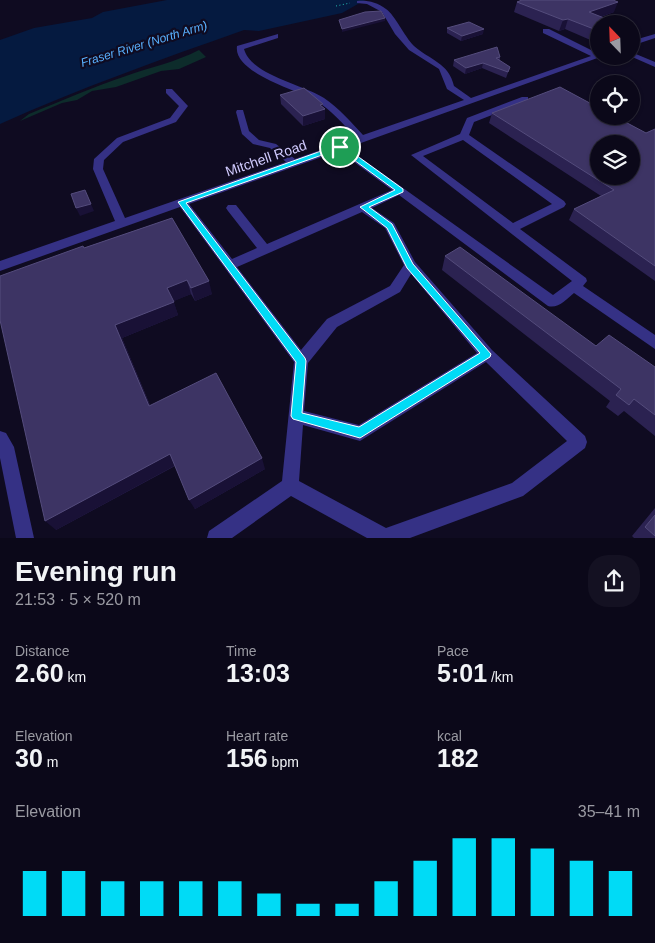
<!DOCTYPE html>
<html lang="en">
<head>
<meta charset="utf-8">
<style>
  :root { --surface:#0b0819; --page:#141122; --text:#f1f3f6; --muted:#9a9aa2; --line:#2b2938; --accent:#00dbf6 }
  body { margin:0; font-family:Arial,sans-serif; background:var(--page); color:var(--text); height:100vh; display:flex; flex-direction:column; font-size:19px; white-space:nowrap }
  * { box-sizing:border-box; margin:0 }
  p { font-size:16px; color:var(--muted) }
  .icon { flex:none; width:28px; height:28px; fill:none; stroke:currentColor; stroke-width:2; stroke-linecap:round; stroke-linejoin:round }
  .map { position:relative; height:538px; overflow:hidden }
  .details { display:flex; flex-direction:column; background:var(--surface); flex:1 }
  .details>* { flex:none }
  .needle { width:32px; rotate:337deg }
  .tools { position:absolute; left:590px; top:15px; display:grid; gap:10px }
  .tools a { display:grid; place-items:center; width:50px; height:50px; border-radius:50%; background:var(--surface); box-shadow:0 1px 4px #0004,0 0 0 1px var(--line); font-size:25px }
  .pin { position:absolute; display:grid; place-items:center; width:42px; height:42px; color:#fff; margin:-21px; border:2px solid #fff; border-radius:50%; box-shadow:0 1px 5px #0007 }
  .round { display:grid; place-items:center; flex:none; width:52px; height:52px; border-radius:20px; background:var(--page) }
  .head { display:flex; align-items:center; justify-content:space-between; height:85px; padding:0 15px }
  h1 { font-size:28px; font-weight:800; line-height:38px }
  .metrics { display:grid; grid-template-columns:repeat(3,1fr); gap:8px; height:85px; padding:5px 15px }
  .metrics div { display:grid; align-content:center }
  .metrics b { font-size:25px; font-weight:800 }
  .metrics small { font-size:14px; font-weight:400 }
  .metrics p { font-size:14px }
  .chart { height:140px; padding:10px 15px }
  .chart p { display:flex; justify-content:space-between }
  .chart svg { width:100%; height:90px; margin-top:5px; stroke:var(--accent); stroke-width:6 }
  .map>svg:first-child { display:block }
  .green { fill:#0d2c2b }
  .water { fill:#051a40 }
  .lines { fill:none; stroke-linecap:round; stroke-linejoin:round }
  .path { stroke:#22bcb4; stroke-width:1; stroke-dasharray:1 2.5; stroke-linecap:butt }
  .minor { fill:#353185; fill-rule:evenodd }
  .wall { fill:#2b2251 }
  .shaded-wall { fill:#191136 }
  .building { fill:#3d3464; stroke:#544c7c; fill-rule:evenodd }
  .route { fill:#00dbf6; stroke:#fff; fill-rule:evenodd }
  .labels { text-anchor:middle; dominant-baseline:central; stroke-width:4.5; stroke-linejoin:round; paint-order:stroke }
  .far-water-label { font-size:12px; font-style:italic; fill:#59b1ff; stroke:#0f0b21 }
  .street-label { font-size:14px; fill:#d1cbff; stroke:#0f0b21 }
</style>
</head>
<body>
<div class="map">
<svg width="655" height="538" viewBox="0 0 655 538">
  <rect width="100%" height="100%" fill="#0f0b21"/>
  <!-- green -->
  <path class="green" d="M199,50l7,7 -27,12 -18,2 -45,16 -24,4 -15,9 -15,3 -42,18 9,-7c32,-13 64,-27 97,-38 25,-9 50,-14 73,-26z"/>
  <!-- water -->
  <path class="water" d="M167,0h198l-23,13 -83,18 -15,-1c-82,29 -164,58 -244,94v-84l34,-12 58,-10 11,-6z"/>
  <g class="lines">
    <!-- path -->
    <path class="path" d="M336,6l14,-3"/>
    <!-- minor -->
    <path class="minor" d="M357,1c10,-1 20,1 29,8 9,6 18,27 28,37 16,14 35,17 40,40l17,12 120,-42 -48,-23v-4h6l50,25v2h4l-256,92 206,147 19,-14 -161,-126 49,-21 7,-16 55,-21h6v4l-54,21 -5,13 95,66 2,3 -2,3 -44,22 66,49 1,3 -4,5 72,49v14l-81,-56c-7,6 -16,16 -26,13l-149,-111 -27,13 22,15 21,39 77,88 93,86 2,6 -2,6 -62,48 -113,42h-43l-76,-42 -59,42h-25l2,-7 73,-50 12,-119 -114,-155 -180,64v-10l115,-40 -22,-52 1,-10 23,-21 53,-20 9,-12 -13,-13v-4h6l16,17 -12,16 -53,20 -19,18 -1,9 22,49 161,-56 -16,-14 -17,-4 -11,-10 -6,-22 1,-2h6l6,21 10,9 17,4 19,15 60,-21c-11,-14 -24,-28 -39,-37 -18,-11 -83,-28 -79,-55l41,-12v4l-34,11c7,26 58,35 80,49 15,10 27,24 39,37l101,-35 -17,-11 -8,-20 -30,-19 -14,-16 -13,-22 -15,-8 -10,-1zM463,140l89,64 -39,19 -90,-67zM339,151l53,39 -125,54 -31,-39h-8l-2,3 2,3 29,37 -25,11 -43,-55zM362,212l23,16 19,37 -14,21 -63,33 -26,31 -64,-83zM411,274l66,79 -118,72 -55,-14 4,-48 29,-36 63,-35zM486,362l81,79 -55,42 -126,45 -87,-47 4,-56 57,16z
      M655,34v4l-24,8v-5z
      M631,52l24,10v5l-25,-11z
      M0,431l6,2 8,14 20,91h-18l-16,-80z"/>
  </g>
  <!-- wall -->
  <path class="wall" d="M517,2l97,10 -13,5 -2,7v17l-4,1 -30,-13 -6,2 -45,-19z
    M447,28l36,6 -22,7 -14,-8z
    M500,57v4l10,6 -4,11 -24,-10 -17,6 -12,-8 1,-6z
    M280,95l43,12 2,2v10l-22,7 -22,-22z
    M492,113l154,20 9,-4v152l-86,-61 5,-11 27,-13 -112,-73z
    M172,218l40,76 -17,7 -4,-7 -18,7 5,14 -56,23 28,67 115,64 -70,40 -20,-43 -119,64 28,-282z
    M445,256l151,90 59,21v69l-31,-25 -6,5 -12,-9 4,-6 -168,-131z
    M655,508v30h-21l-2,-2z"/>
  <!-- shaded-wall -->
  <path class="shaded-wall" d="M618,2l-4,10 -29,10 4,-10z
    M385,18v3l-43,11v-3z
    M568,19l-3,10 -6,2 4,-11z
    M484,29l-1,5 -22,7 1,-5z
    M599,32v9l-4,1z
    M483,63l-1,5 -17,6 1,-6z
    M323,104v6l2,-1v10l-22,7v-10l17,-11z
    M91,204l3,7 -14,5 -4,-8z
    M187,280l4,14 -19,8 -5,-14z
    M209,281l3,13 -17,7 -4,-13z
    M174,302l4,13 -56,23 33,80 -6,-12 -34,-81z
    M170,454l6,11 -120,65 -11,-9z
    M262,458l3,11 -70,40 -6,-9z"/>
  <!-- building -->
  <path class="building" d="M522,0h91l5,2 -29,10 30,12h-20v7l-31,-12 -5,1 -46,-18z
    M381,11l4,7 -43,11 -3,-9 26,-8z
    M469,22l15,7 -22,7 -15,-8z
    M497,47l3,10 -4,1 14,9 -2,5 -25,-9 -17,5 -12,-8z
    M560,87l39,21v8h15l32,17 9,-4v137l-81,-57 40,-19 -122,-77zM599,144h32v32h-32z
    M304,88l19,16 -3,1 5,4 -22,7 -23,-21z
    M85,190l6,14 -15,4 -5,-14z
    M172,218l37,63 -18,7 -4,-8 -20,8 7,14 -59,23 34,81 67,-33 46,85 -73,42 -19,-46 -125,67 -45,-201v-44l83,-30 1,2z
    M460,247l136,99 13,-11 46,32v48l-21,-16 -5,6 -13,-10 5,-6 -176,-133z
    M655,515v21l-10,-9z"/>
  <!-- route -->
  <path class="route" d="M338,145h4l61,44v3l-34,15 23,17 21,40 78,90 -1,3 -130,81 -67,-19 -2,-3 5,-54 -118,-160zM339,149l56,41 -35,17 27,21 20,40 73,85 -121,74 -57,-14 4,-52 -1,-3 -119,-155z"/>
  <g class="labels">
    <!-- far-water labels -->
    <g class="far-water-label">
      <text transform="translate(144 44) rotate(-17)">Fraser River (North Arm)</text>
    </g>
    <!-- street labels -->
    <g class="street-label">
      <text transform="translate(266 158) rotate(-19)">Mitchell Road</text>
    </g>
  </g>
</svg>
<div class="tools">
<a><svg class="needle" viewBox="-14 -14 28 28"><path d="M0-13l5 13h-10z" fill="#e53935"/><path d="M0 13l5-13h-10z" fill="#9a9aa2"/></svg></a>
<a><svg class="icon" aria-label="locate" viewBox="0 0 24 24"><circle cx="12" cy="12" r="6"/><path d="M12 2v4M12 18v4M2 12h4M18 12h4"/></svg></a>
<a><svg class="icon" aria-label="layers" viewBox="0 0 24 24"><path d="M12 4l9 5-9 5-9-5zM3 14l9 5 9-5"/></svg></a>
</div>
<div class="pin" style="left:340px;top:147px;background:#1e9e55"><svg class="icon" aria-label="arrive" viewBox="0 0 24 24"><path d="M6 21V4h12l-3 4 3 4H6"/></svg></div>
</div>
<section class="details">
<div class="head"><div><h1>Evening run</h1><p>21:53 · 5 × 520 m</p></div><a class="round"><svg class="icon" aria-label="share" viewBox="0 0 24 24"><path d="M12 15V3M7 8l5-5 5 5M5 13v7h14v-7"/></svg></a></div>
<div class="metrics">
<div><p>Distance</p><b>2.60<small> km</small></b></div>
<div><p>Time</p><b>13:03</b></div>
<div><p>Pace</p><b>5:01<small> /km</small></b></div>
</div>
<div class="metrics">
<div><p>Elevation</p><b>30<small> m</small></b></div>
<div><p>Heart rate</p><b>156<small> bpm</small></b></div>
<div><p>kcal</p><b>182</b></div>
</div>
<div class="chart"><p><span>Elevation</span>35–41 m</p>
<svg viewBox="0 0 160 44" preserveAspectRatio="none"><path d="M5 44V22M15 44V22M25 44V27M35 44V27M45 44V27M55 44V27M65 44V33M75 44V38M85 44V38M95 44V27M105 44V17M115 44V6M125 44V6M135 44V11M145 44V17M155 44V22"/></svg>
</div>
</section>
</body>
</html>
